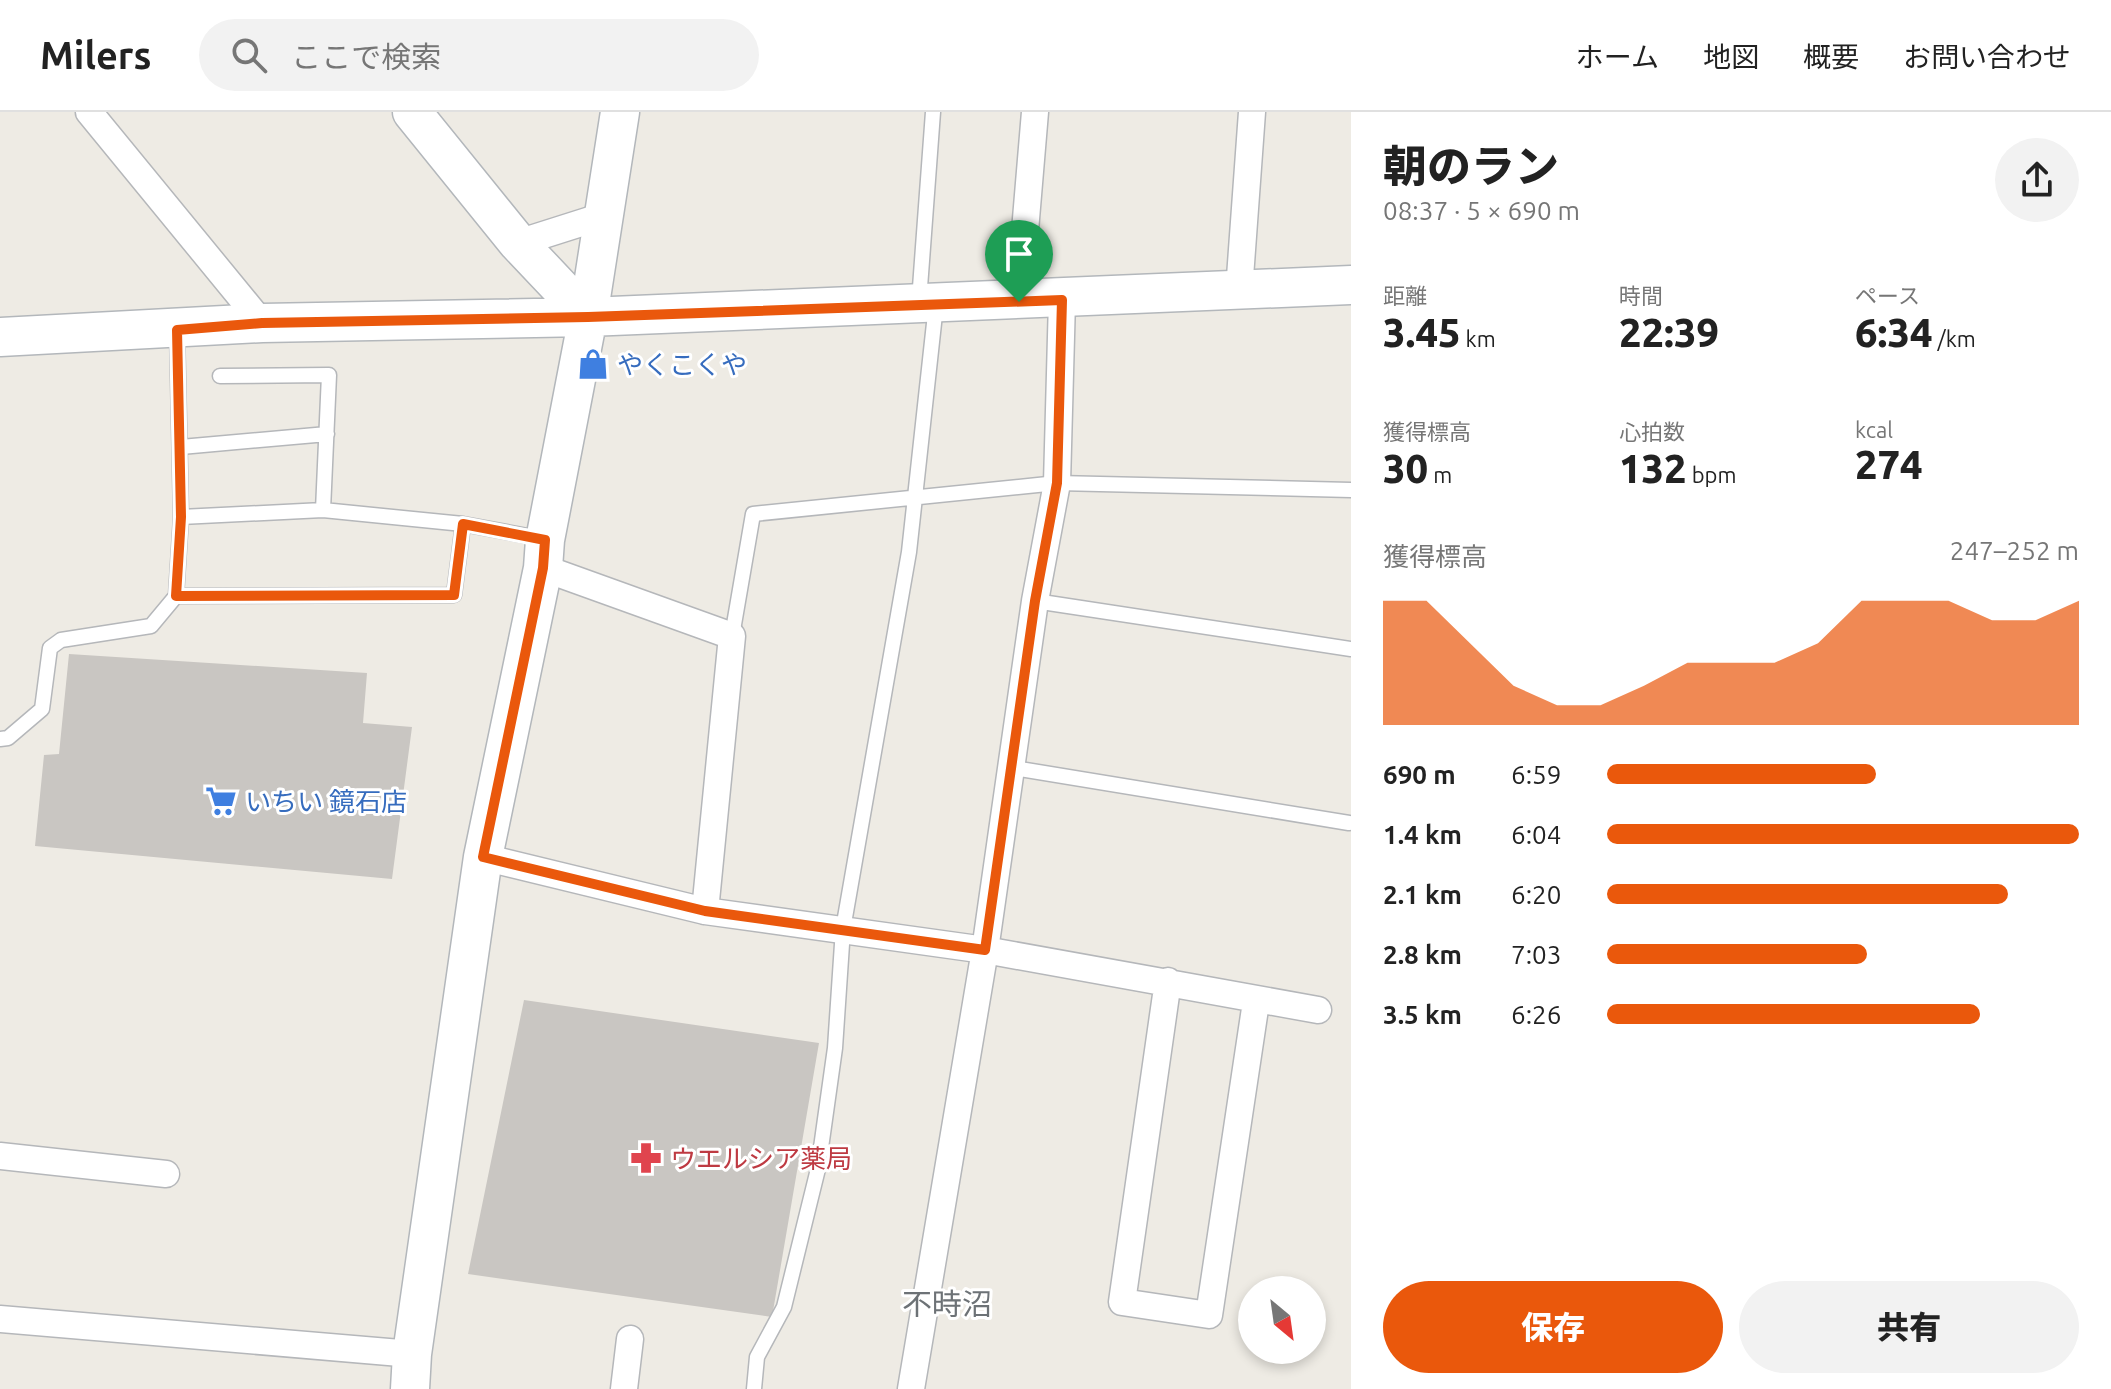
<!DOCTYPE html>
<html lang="ja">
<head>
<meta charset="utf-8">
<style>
  :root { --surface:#fff; --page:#f2f2f2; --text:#222; --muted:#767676; --line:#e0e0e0; --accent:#ea580c }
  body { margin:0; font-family:Ubuntu,"Noto Sans JP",sans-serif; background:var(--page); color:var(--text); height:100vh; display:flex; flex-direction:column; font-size:30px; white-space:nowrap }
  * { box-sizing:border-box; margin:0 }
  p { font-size:26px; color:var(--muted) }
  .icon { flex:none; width:44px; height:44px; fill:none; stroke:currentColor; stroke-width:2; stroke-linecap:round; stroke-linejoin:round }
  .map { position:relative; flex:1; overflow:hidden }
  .details { display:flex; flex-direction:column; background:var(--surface); width:760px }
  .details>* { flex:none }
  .needle { width:52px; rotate:151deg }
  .controls { position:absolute; left:1238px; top:1164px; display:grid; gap:16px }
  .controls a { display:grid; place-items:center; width:88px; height:88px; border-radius:50%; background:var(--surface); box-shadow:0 4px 12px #0003; font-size:40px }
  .pin { position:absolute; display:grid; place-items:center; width:68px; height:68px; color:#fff; margin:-82px -34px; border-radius:50% 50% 50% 0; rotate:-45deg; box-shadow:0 0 8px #0007 }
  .pin .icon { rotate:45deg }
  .round { display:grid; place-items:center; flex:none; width:84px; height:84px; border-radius:42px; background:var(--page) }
  .head { display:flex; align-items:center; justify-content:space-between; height:136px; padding:0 32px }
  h1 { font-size:44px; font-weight:800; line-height:60px }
  .figures { display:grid; grid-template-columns:repeat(3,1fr); gap:12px; height:136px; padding:8px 32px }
  .figures div { display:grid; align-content:center }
  .figures b { font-size:40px; font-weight:800 }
  .figures small { font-size:22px; font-weight:400 }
  .figures p { font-size:22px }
  .chart { height:224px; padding:16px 32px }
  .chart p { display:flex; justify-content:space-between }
  .chart svg { width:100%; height:144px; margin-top:8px; fill:var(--accent); opacity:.7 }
  .cta { display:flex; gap:16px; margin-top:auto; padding:16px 32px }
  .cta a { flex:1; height:92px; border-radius:48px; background:var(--accent); color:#fff; font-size:32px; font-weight:800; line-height:92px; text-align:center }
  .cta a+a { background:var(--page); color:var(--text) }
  ul { padding:0 32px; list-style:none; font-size:26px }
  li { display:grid; grid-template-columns:128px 96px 1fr; align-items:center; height:60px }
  li i { height:20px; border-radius:10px; background:var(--accent) }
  header { display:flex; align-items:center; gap:48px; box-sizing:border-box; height:112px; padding:0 40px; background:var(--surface); border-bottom:2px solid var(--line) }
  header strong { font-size:38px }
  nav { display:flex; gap:44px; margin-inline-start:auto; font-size:28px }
  .search { width:560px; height:72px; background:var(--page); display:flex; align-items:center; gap:20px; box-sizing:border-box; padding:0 28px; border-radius:44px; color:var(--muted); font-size:30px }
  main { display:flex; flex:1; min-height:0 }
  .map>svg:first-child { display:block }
  .building { fill:#c9c6c2 }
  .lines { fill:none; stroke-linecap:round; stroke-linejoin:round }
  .lane-casing { stroke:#b5b7ba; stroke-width:17 }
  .street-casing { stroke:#b5b7ba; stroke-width:29 }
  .secondary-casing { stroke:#b3b7bb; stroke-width:41 }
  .lane { stroke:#fff; stroke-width:14 }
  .street { stroke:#fff; stroke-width:26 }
  .secondary { stroke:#fff; stroke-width:38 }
  .route-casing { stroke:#fff; stroke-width:16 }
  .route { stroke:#ea580c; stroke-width:10 }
  .labels { text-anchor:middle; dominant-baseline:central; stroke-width:6; stroke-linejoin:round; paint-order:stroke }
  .shop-label { font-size:26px; fill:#366cbe; stroke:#fff; text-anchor:start }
  .health-label { font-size:26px; fill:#be3a42; stroke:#fff; text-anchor:start }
  .quarter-label { font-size:30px; fill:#6d7276; stroke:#fff }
</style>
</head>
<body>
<header>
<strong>Milers</strong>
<div class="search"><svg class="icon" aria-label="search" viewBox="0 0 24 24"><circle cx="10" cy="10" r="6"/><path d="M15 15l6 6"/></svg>ここで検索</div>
<nav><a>ホーム</a><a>地図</a><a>概要</a><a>お問い合わせ</a></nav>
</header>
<main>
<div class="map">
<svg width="1351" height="1277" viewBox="0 0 1351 1277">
  <rect width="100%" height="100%" fill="#eeebe4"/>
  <!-- building -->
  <path class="building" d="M69,542l298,19 -4,50 49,4 -20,152 -357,-33 9,-91 15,-1z
    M524,888l295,43 -47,274 -304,-43z"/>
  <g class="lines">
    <defs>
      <path id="lane" d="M919,189l14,-189
        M177,218l4,187
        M220,264l109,-1 -6,135
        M181,335l146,-13
        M176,484l278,-1 9,-71
        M1035,489l316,48
        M732,524l21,-122 304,-31 294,7
        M0,627l8,-1 34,-29 8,-61 11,-8 90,-14 25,-30 5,-79 142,-7 140,14 81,15
        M1014,656l335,55
        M754,1277l3,-32 27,-50 34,-138 17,-121 8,-119 66,-377 27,-247"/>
      <path id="street" d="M89,0l173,211
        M518,131l85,-27
        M1239,179l13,-179
        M1019,190l16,-190
        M543,456l189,68 -27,275
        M483,745l222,54 280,39 333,60
        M1168,869l-46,321 87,13 47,-313
        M0,1044l166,18
        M0,1207l412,35
        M624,1277l6,-50
        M911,1277l74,-439 50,-349 22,-118 5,-183"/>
      <path id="secondary" d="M412,0l106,131 70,74 763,-32
        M0,225l262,-14 326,-6
        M410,1277l2,-35 71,-497 60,-289 2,-28 43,-223 32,-205"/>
    </defs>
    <!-- lane casing -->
    <use href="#lane" class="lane-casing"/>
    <!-- street casing -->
    <use href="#street" class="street-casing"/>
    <!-- secondary casing -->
    <use href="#secondary" class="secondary-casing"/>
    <!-- lane -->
    <use href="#lane" class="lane"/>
    <!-- street -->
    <use href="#street" class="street"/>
    <!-- secondary -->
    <use href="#secondary" class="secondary"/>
  </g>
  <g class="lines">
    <defs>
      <path id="route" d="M1062,188l-5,183 -22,118 -50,349 -280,-39 -222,-54 60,-289 2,-28 -82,-16 -9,71 -278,1 5,-79 -4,-187 85,-7 326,-6z"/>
    </defs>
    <!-- route casing -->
    <use href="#route" class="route-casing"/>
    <!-- route -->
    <use href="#route" class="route"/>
  </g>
  <!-- icons -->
  <defs>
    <symbol id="shop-bare" viewBox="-9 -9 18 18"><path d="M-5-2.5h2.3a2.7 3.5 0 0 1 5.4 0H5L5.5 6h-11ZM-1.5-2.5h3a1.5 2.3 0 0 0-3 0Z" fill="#3f7fe0" stroke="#fff" stroke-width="2.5" paint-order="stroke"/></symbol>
    <symbol id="supermarket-bare" viewBox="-9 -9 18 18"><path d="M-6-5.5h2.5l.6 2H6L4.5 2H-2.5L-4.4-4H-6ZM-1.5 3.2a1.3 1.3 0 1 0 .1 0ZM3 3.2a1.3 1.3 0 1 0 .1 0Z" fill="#3f7fe0" stroke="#fff" stroke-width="2.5" paint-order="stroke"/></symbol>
    <symbol id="pharmacy-bare" viewBox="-9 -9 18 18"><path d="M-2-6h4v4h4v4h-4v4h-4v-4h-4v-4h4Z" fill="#e0444e" stroke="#fff" stroke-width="2.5" paint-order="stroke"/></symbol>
  </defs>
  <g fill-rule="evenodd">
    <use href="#shop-bare" x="571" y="230" width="44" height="44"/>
    <use href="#supermarket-bare" x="199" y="667" width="44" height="44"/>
    <use href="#pharmacy-bare" x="624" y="1024" width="44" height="44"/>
  </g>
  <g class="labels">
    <!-- shop labels -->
    <g class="shop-label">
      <text x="617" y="252">やくこくや</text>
      <text x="245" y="689">いちい 鏡石店</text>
    </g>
    <!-- health labels -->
    <g class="health-label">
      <text x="670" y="1046">ウエルシア薬局</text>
    </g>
    <!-- quarter labels -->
    <g class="quarter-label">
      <text x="947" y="1192">不時沼</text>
    </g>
  </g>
</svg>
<div class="controls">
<a><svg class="needle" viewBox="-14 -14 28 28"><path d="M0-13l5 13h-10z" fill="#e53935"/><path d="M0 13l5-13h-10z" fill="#767676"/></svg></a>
</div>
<div class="pin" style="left:1019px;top:190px;background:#1e9e55"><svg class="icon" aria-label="arrive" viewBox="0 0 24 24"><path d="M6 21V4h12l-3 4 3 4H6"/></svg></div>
</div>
<section class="details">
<div class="head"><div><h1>朝のラン</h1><p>08:37 · 5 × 690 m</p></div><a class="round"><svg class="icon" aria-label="share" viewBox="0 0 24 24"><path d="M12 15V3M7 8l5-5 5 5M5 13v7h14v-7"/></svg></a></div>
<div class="figures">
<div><p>距離</p><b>3.45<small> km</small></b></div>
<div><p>時間</p><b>22:39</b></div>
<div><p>ペース</p><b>6:34<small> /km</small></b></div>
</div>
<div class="figures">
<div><p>獲得標高</p><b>30<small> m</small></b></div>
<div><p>心拍数</p><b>132<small> bpm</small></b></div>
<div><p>kcal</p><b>274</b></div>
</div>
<div class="chart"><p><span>獲得標高</span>247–252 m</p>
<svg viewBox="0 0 160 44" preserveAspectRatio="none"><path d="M0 44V6L10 6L20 19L30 32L40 38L50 38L60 32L70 25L80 25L90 25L100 19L110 6L120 6L130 6L140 12L150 12L160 6V44z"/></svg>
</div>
<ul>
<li><b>690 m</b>6:59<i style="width:57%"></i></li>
<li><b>1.4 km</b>6:04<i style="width:100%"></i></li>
<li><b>2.1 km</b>6:20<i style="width:85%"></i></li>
<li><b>2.8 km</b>7:03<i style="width:55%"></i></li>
<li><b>3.5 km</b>6:26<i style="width:79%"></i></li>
</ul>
<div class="cta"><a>保存</a><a>共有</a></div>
</section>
</main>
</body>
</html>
